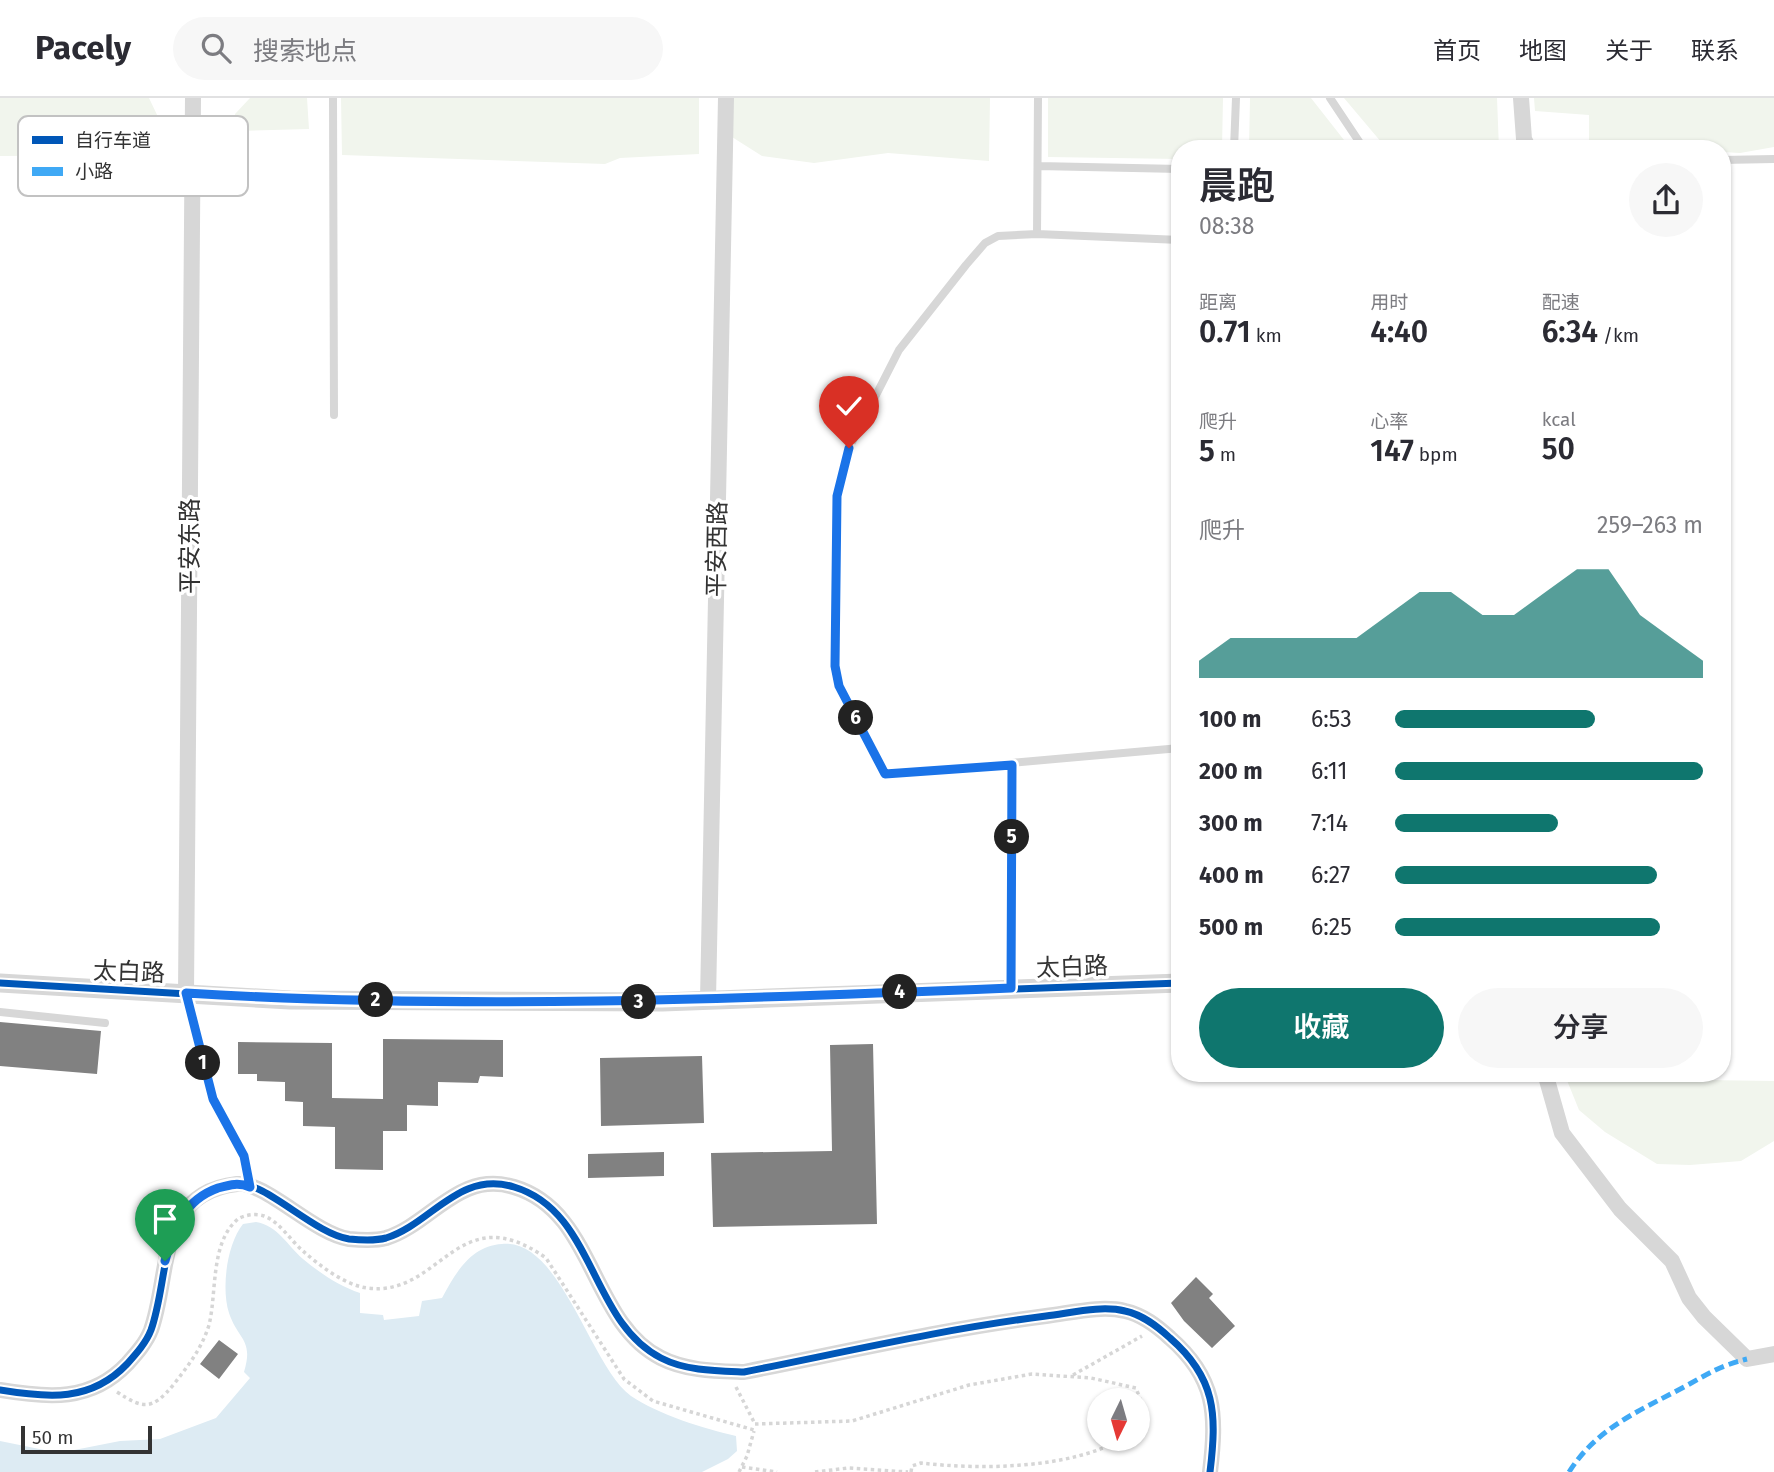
<!DOCTYPE html>
<html lang="zh">
<head>
<meta charset="utf-8">
<style>
  :root { --surface:#fff; --page:#f7f7f7; --text:#2b2b33; --muted:#7c7c81; --line:#e1e1e2; --accent:#0f766e }
  body { margin:0; font-family:"Fira Sans","Noto Sans SC",sans-serif; background:var(--page); color:var(--text); height:100vh; display:flex; flex-direction:column; font-size:26px; white-space:nowrap }
  * { box-sizing:border-box; margin:0 }
  p { font-size:23px; color:var(--muted) }
  .icon { flex:none; width:38px; height:38px; fill:none; stroke:currentColor; stroke-width:2; stroke-linecap:round; stroke-linejoin:round }
  .map { position:relative; flex:1; overflow:hidden }
  .side { position:absolute; left:1171px; top:42px; width:560px; height:942px; display:flex; flex-direction:column; background:var(--surface); border-radius:28px; box-shadow:0 2px 5px #0004 }
  .side>* { flex:none }
  .needle { width:46px; rotate:185deg }
  .controls { position:absolute; left:1087px; top:1290px; display:grid; gap:14px }
  .controls a { display:grid; place-items:center; width:63px; height:63px; border-radius:50%; background:var(--surface); box-shadow:0 2px 5px #0004; font-size:35px }
  .scale { position:absolute; left:21px; bottom:18px; width:131px; box-sizing:border-box; padding-left:7px; border:4px solid #333; border-top:0; font-size:19px; line-height:24px; white-space:nowrap; color:#333; -webkit-text-stroke:5px #fff; paint-order:stroke }
  .pin { position:absolute; display:grid; place-items:center; width:60px; height:60px; color:#fff; margin:-72px -30px; border-radius:50% 50% 50% 0; rotate:-45deg; box-shadow:0 0 7px #0007 }
  .pin .icon { rotate:45deg }
  .km { position:absolute; width:35px; height:35px; margin:-18px; border-radius:50%; background:#222; color:#fff; font-size:19px; line-height:35px; text-align:center }
  .round { display:grid; place-items:center; flex:none; width:74px; height:74px; border-radius:37px; background:var(--page) }
  .head { display:flex; align-items:center; justify-content:space-between; height:119px; padding:0 28px }
  h1 { font-size:38px; font-weight:600; line-height:52px }
  .metrics { display:grid; grid-template-columns:repeat(3,1fr); gap:10px; height:119px; padding:7px 28px }
  .metrics div { display:grid; align-content:center }
  .metrics b { font-size:30px; font-weight:600 }
  .metrics small { font-size:19px; font-weight:400 }
  .metrics p { font-size:19px }
  .chart { height:196px; padding:14px 28px }
  .chart p { display:flex; justify-content:space-between }
  .chart svg { width:100%; height:126px; margin-top:7px; fill:var(--accent); opacity:.7 }
  .primary-button { display:flex; gap:14px; margin-top:auto; padding:14px 28px }
  .primary-button a { flex:1; height:80px; border-radius:42px; background:var(--accent); color:#fff; font-size:28px; font-weight:600; line-height:80px; text-align:center }
  .primary-button a+a { background:var(--page); color:var(--text) }
  ul { padding:0 28px; list-style:none; font-size:23px }
  li { display:grid; grid-template-columns:112px 84px 1fr; align-items:center; height:52px }
  li i { height:18px; border-radius:9px; background:var(--accent) }
  header { display:flex; align-items:center; gap:42px; box-sizing:border-box; height:98px; padding:0 35px; background:var(--surface); border-bottom:2px solid var(--line) }
  header strong { font-size:33px }
  nav { display:flex; gap:38px; margin-inline-start:auto; font-size:24px }
  .search { width:490px; height:63px; background:var(--page); display:flex; align-items:center; gap:18px; box-sizing:border-box; padding:0 24px; border-radius:38px; color:var(--muted); font-size:26px }
  .map>svg:first-child { display:block }
  .green { fill:#f1f5ed }
  .water { fill:#ddebf3 }
  .building { fill:#818181 }
  .lines { fill:none; stroke-linecap:round; stroke-linejoin:round }
  .path { stroke:#d6d6d6; stroke-width:3.5; stroke-dasharray:3.5 3.5; stroke-linecap:butt }
  .service { stroke:#d7d7d7; stroke-width:8 }
  .minor { stroke:#d7d7d7; stroke-width:16 }
  .tertiary { stroke:#d7d7d7; stroke-width:19 }
  .quiet { stroke:#3fa9f5; stroke-width:5; stroke-dasharray:10 5; stroke-linecap:butt }
  .cycleway-casing { stroke:#fff; stroke-width:11 }
  .cycleway { stroke:#0057b8; stroke-width:7 }
  .route-casing { stroke:#fff; stroke-width:14 }
  .route { stroke:#1a73e8; stroke-width:9 }
  .labels { text-anchor:middle; dominant-baseline:central; stroke-width:7; stroke-linejoin:round; paint-order:stroke }
  .street-label { font-size:24px; fill:#333; stroke:#fff }
  .key { fill:#fff; stroke:#c2c2c2; stroke-width:2 }
  .key-label { font-size:19px; fill:#333 }
</style>
</head>
<body>
<header>
<strong>Pacely</strong>
<div class="search"><svg class="icon" aria-label="search" viewBox="0 0 24 24"><circle cx="10" cy="10" r="6"/><path d="M15 15l6 6"/></svg>搜索地点</div>
<nav><a>首页</a><a>地图</a><a>关于</a><a>联系</a></nav>
</header>
<div class="map">
<svg width="1774" height="1374" viewBox="0 0 1774 1374">
  <rect width="100%" height="100%" fill="#fff"/>
  <!-- green -->
  <path class="green" d="M0,0h149l10,21 4,36 -163,1z
    M250,0h57l2,31 -73,2 -1,-17z
    M341,0h358v56l-79,4 -15,6 -263,-9z
    M732,0h258l-1,63 -101,-8 -74,10 -52,-7 -30,-19z
    M1048,0h175l-1,51h-42l-1,10 -131,-2z
    M1250,0h61l33,42 -17,9h-78z
    M1344,0h153l2,51h-112z
    M1534,0h240v49l-34,6 -18,-1v-3l-133,-3v-31l-54,-4z
    M1564,975h134l5,7 71,1v60l-33,20 -51,4 -33,-1 -52,-32 -26,-22z"/>
  <!-- water -->
  <path class="water" d="M256,1124c21,3 32,24 47,37 17,14 36,27 57,34v20l23,2 1,5 35,-4 3,-15 20,-3c14,-26 29,-52 60,-54 59,-6 88,122 129,152 26,18 74,33 105,40l1,15 -9,8 -26,13h-702v-31l59,12 61,-12 40,-2 56,-21 34,-40 -6,-6c10,-33 -6,-32 -15,-59 -8,-25 -2,-69 14,-89z"/>
  <!-- building -->
  <path class="building" d="M0,924l101,9 -4,43 -97,-8z
    M383,941l120,1v37l-23,-1 -2,7 -40,-1v24l-31,-1v26h-24v39l-48,-1v-42l-32,-1v-24l-18,-1v-19l-28,-1v-7h-19v-32l94,1v55l51,1z
    M873,946l4,180 -164,3 -2,-74 121,-2 -2,-106z
    M702,958l2,67 -103,3 -1,-68z
    M664,1054v24l-76,2v-24z
    M1196,1179l17,17 -4,4 26,28 -23,22 -28,-27 -13,-18z
    M219,1242l19,14 -19,25 -19,-15z"/>
  <g class="lines">
    <!-- path -->
    <path class="path" d="M191,915l22,86 31,57 2,13
      M1073,1277l69,-39
      M736,1289l19,37
      M117,1294c26,17 35,19 57,-8 14,-18 28,-36 35,-59 8,-32 1,-83 29,-106 6,-4 18,-6 26,-3 16,6 26,24 39,35 17,15 42,34 64,37 74,10 90,-93 179,-30l78,121 29,22 101,29
      M755,1326l97,-3 117,-36 63,-11 59,4 45,10 9,24 -7,17
      M742,1369l35,5
      M739,1374l8,-16 7,-25
      M815,1374l33,-4 60,4
      M911,1374l1,-6 9,-3c60,7 150,6 203,-25"/>
    <!-- service -->
    <path class="service" d="M333,0l1,317
      M1330,0l34,51
      M1234,51l2,-51
      M1722,62l52,-1
      M1038,68l142,3
      M1037,136l1,-136
      M1180,142l-143,-6 -39,2 -13,7 -19,22 -67,85 -50,98 -12,48 -2,170 4,20 46,88 295,-26
      M1011,890l1,-223
      M0,914l105,11"/>
    <!-- minor -->
    <path class="minor" d="M1521,0l3,41 5,10
      M186,896l7,-896
      M708,902l18,-902
      M1545,975l17,60 58,76 52,52 17,37 15,19 43,42 27,-5
      M0,1292c48,8 91,12 127,-26 9,-10 19,-21 24,-34 20,-56 5,-137 86,-146 28,-3 77,50 112,55 11,1 26,2 37,-1 45,-14 73,-68 128,-51 81,24 76,135 147,171 25,13 56,13 83,14 101,-20 200,-43 302,-56 25,-3 55,-11 79,-5 18,4 32,15 45,27 46,40 47,76 40,134"/>
    <!-- tertiary -->
    <path class="tertiary" d="M0,885l290,17 372,2 518,-19"/>
    <!-- quiet -->
    <path class="quiet" d="M1569,1374c28,-44 70,-61 115,-85 24,-13 35,-21 63,-28"/>
    <defs>
      <path id="cycleway" d="M0,885l290,17 372,2 518,-19
        M0,1292c48,8 91,12 127,-26 9,-10 19,-21 24,-34 20,-56 5,-137 86,-146 28,-3 77,50 112,55 11,1 26,2 37,-1 45,-14 73,-68 128,-51 81,24 76,135 147,171 25,13 56,13 83,14 101,-20 200,-43 302,-56 25,-3 55,-11 79,-5 18,4 32,15 45,27 46,40 47,76 40,134"/>
    </defs>
    <!-- cycleway casing -->
    <use href="#cycleway" class="cycleway-casing"/>
    <!-- cycleway -->
    <use href="#cycleway" class="cycleway"/>
  </g>
  <g class="lines">
    <defs>
      <path id="route" d="M165,1163c8,-32 19,-61 53,-73 11,-3 20,-6 32,-1l-6,-31 -31,-57 -27,-106c275,17 550,6 825,-5l1,-223 -127,9 -46,-88 -4,-20 2,-170 12,-48"/>
    </defs>
    <!-- route casing -->
    <use href="#route" class="route-casing"/>
    <!-- route -->
    <use href="#route" class="route"/>
  </g>
  <g class="labels">
    <!-- street labels -->
    <g class="street-label">
      <text transform="translate(190 448) rotate(-90)">平安东路</text>
      <text transform="translate(717 451) rotate(-89)">平安西路</text>
      <text transform="translate(1072 869) rotate(-2)">太白路</text>
      <text transform="translate(129 874) rotate(2)">太白路</text>
    </g>
  </g>
  <!-- legend -->
  <rect x="18" y="18" width="230" height="80" rx="10" class="key"/>
  <rect x="32" y="38" width="31" height="8" fill="#0057b8"/>
  <rect x="32" y="69" width="31" height="9" fill="#3fa9f5"/>
  <g class="key-label">
    <text x="75" y="49">自行车道</text>
    <text x="75" y="80">小路</text>
  </g>
</svg>
<div class="controls">
<a><svg class="needle" viewBox="-14 -14 28 28"><path d="M0-13l5 13h-10z" fill="#e53935"/><path d="M0 13l5-13h-10z" fill="#7c7c81"/></svg></a>
</div>
<div class="scale">50 m</div>
<div class="pin" style="left:165px;top:1163px;background:#1e9e55"><svg class="icon" aria-label="arrive" viewBox="0 0 24 24"><path d="M6 21V4h12l-3 4 3 4H6"/></svg></div>
<div class="pin" style="left:849px;top:350px;background:#d93025"><svg class="icon" aria-label="check" viewBox="0 0 24 24"><path d="M5 12l5 5 9-10"/></svg></div>
<b class="km" style="left:203px;top:965px">1</b>
<b class="km" style="left:376px;top:902px">2</b>
<b class="km" style="left:639px;top:904px">3</b>
<b class="km" style="left:900px;top:894px">4</b>
<b class="km" style="left:1012px;top:739px">5</b>
<b class="km" style="left:856px;top:620px">6</b>
<section class="side">
<div class="head"><div><h1>晨跑</h1><p>08:38</p></div><a class="round"><svg class="icon" aria-label="share" viewBox="0 0 24 24"><path d="M12 15V3M7 8l5-5 5 5M5 13v7h14v-7"/></svg></a></div>
<div class="metrics">
<div><p>距离</p><b>0.71<small> km</small></b></div>
<div><p>用时</p><b>4:40</b></div>
<div><p>配速</p><b>6:34<small> /km</small></b></div>
</div>
<div class="metrics">
<div><p>爬升</p><b>5<small> m</small></b></div>
<div><p>心率</p><b>147<small> bpm</small></b></div>
<div><p>kcal</p><b>50</b></div>
</div>
<div class="chart"><p><span>爬升</span>259–263 m</p>
<svg viewBox="0 0 160 44" preserveAspectRatio="none"><path d="M0 44V38L10 30L20 30L30 30L40 30L50 30L60 22L70 14L80 14L90 22L100 22L110 14L120 6L130 6L140 22L150 30L160 38V44z"/></svg>
</div>
<ul>
<li><b>100 m</b>6:53<i style="width:65%"></i></li>
<li><b>200 m</b>6:11<i style="width:100%"></i></li>
<li><b>300 m</b>7:14<i style="width:53%"></i></li>
<li><b>400 m</b>6:27<i style="width:85%"></i></li>
<li><b>500 m</b>6:25<i style="width:86%"></i></li>
</ul>
<div class="primary-button"><a>收藏</a><a>分享</a></div>
</section>
</div>
</body>
</html>
